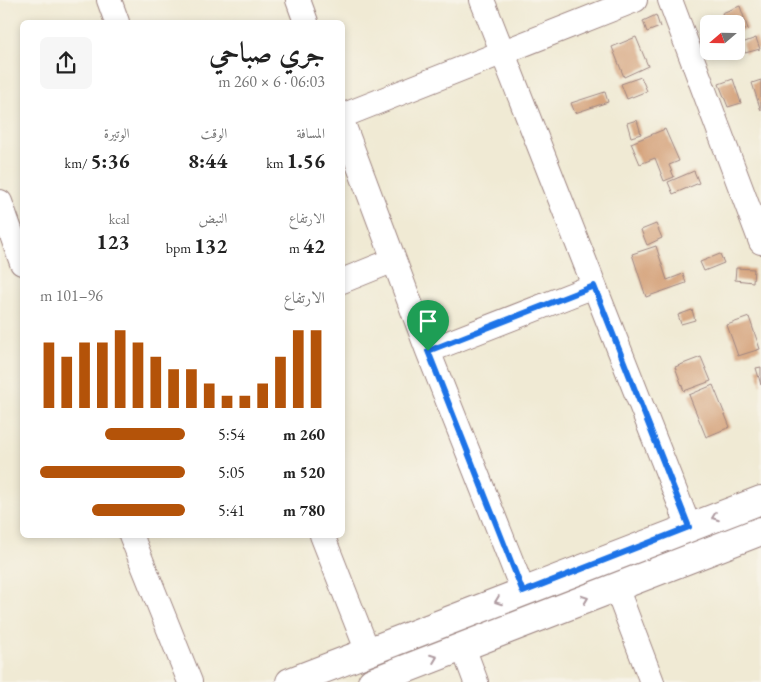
<!DOCTYPE html>
<html lang="ar">
<head>
<meta charset="utf-8">
<style>
  :root { --surface:#fff; --page:#f6f6f6; --text:#222; --muted:#767676; --accent:#b45309 }
  body { margin:0; font-family:"EB Garamond",Amiri,serif; background:var(--page); color:var(--text); direction:rtl; height:100vh; display:flex; flex-direction:column; font-size:19px; white-space:nowrap }
  * { box-sizing:border-box; margin:0 }
  p { font-size:16px; color:var(--muted) }
  .icon { flex:none; width:28px; height:28px; fill:none; stroke:currentColor; stroke-width:2; stroke-linecap:round; stroke-linejoin:round }
  .map { position:relative; flex:1; overflow:hidden; direction:ltr }
  .sheet { position:absolute; left:20px; top:20px; width:325px; height:518px; display:flex; flex-direction:column; background:var(--surface); border-radius:8px; box-shadow:0 2px 8px #0003; direction:rtl }
  .sheet>* { flex:none }
  .needle { width:32px; rotate:250deg }
  .controls { position:absolute; left:700px; top:15px; display:grid; gap:10px }
  .controls a { display:grid; place-items:center; width:45px; height:45px; border-radius:8px; background:var(--surface); box-shadow:0 2px 8px #0003; font-size:25px }
  .pin { position:absolute; display:grid; place-items:center; width:42px; height:42px; color:#fff; margin:-51px -21px; border-radius:50% 50% 50% 0; rotate:-45deg; box-shadow:0 0 5px #0007 }
  .pin .icon { rotate:45deg }
  .round { display:grid; place-items:center; flex:none; width:52px; height:52px; border-radius:8px; background:var(--page) }
  .overview { display:flex; align-items:center; justify-content:space-between; height:85px; padding:0 20px }
  h1 { font-size:28px; font-weight:700; line-height:38px }
  .figures { display:grid; grid-template-columns:repeat(3,1fr); gap:8px; height:85px; padding:5px 20px }
  .figures div { display:grid; align-content:center }
  .figures b { font-size:21px; font-weight:700 }
  .figures small { font-size:14px; font-weight:400 }
  .figures p { font-size:14px }
  .chart { height:140px; padding:10px 20px }
  .chart p { display:flex; justify-content:space-between }
  .chart svg { width:100%; height:90px; margin-top:5px; stroke:var(--accent); stroke-width:6 }
  ul { padding:0 20px; list-style:none; font-size:16px }
  li { display:grid; grid-template-columns:80px 60px 1fr; align-items:center; height:38px }
  li i { height:12px; border-radius:6px; background:var(--accent) }
  .map>svg:first-child { display:block }
  .building { fill:#d4a078 }
  .lines { fill:none; stroke-linecap:round; stroke-linejoin:round }
  .street-casing { stroke:#9d8480; stroke-width:26 }
  .secondary-casing { stroke:#9d8480; stroke-width:30 }
  .street { stroke:#fff; stroke-width:24 }
  .secondary { stroke:#fff; stroke-width:28 }
  .oneway { stroke:#ae9aa0 }
  .route-casing { stroke:#fff; stroke-width:10 }
  .route { stroke:#1a73e8; stroke-width:6 }
</style>
</head>
<body>
<div class="map">
<svg width="761" height="682" viewBox="0 0 761 682">
  <rect width="100%" height="100%" fill="#f7f3e8"/>
  <filter id="ink" filterUnits="userSpaceOnUse"><feTurbulence type="fractalNoise" baseFrequency=".02" numOctaves="2"/><feDisplacementMap in="SourceGraphic" scale="10" xChannelSelector="R" yChannelSelector="G"/><feConvolveMatrix kernelMatrix="1 2 1 2 8 2 1 2 1" color-interpolation-filters="sRGB"/></filter>
  <filter id="wash" filterUnits="userSpaceOnUse"><feTurbulence type="fractalNoise" baseFrequency=".0096" numOctaves="4" result="noise"/><feDisplacementMap in="SourceGraphic" scale="20" xChannelSelector="R" yChannelSelector="G"/><feGaussianBlur stdDeviation="1.12" result="paint"/><feColorMatrix in="noise" values="0 0 0 0 0 0 0 0 0 0 0 0 0 0 0 0 0 1.4 0 .05"/><feComposite in="paint" operator="in"/></filter>
  <g filter="url(#wash)">
    <rect width="100%" height="100%" fill="#f0ead4"/>
    <g id="blocks">
      <!-- building -->
      <path class="building" d="M740,6l8,23 -12,4v-9h-10l-4,-11z
        M656,15l4,12 -13,5 -4,-11z
        M709,33v16h-1l-5,-15z
        M636,37l12,29 -24,11 -12,-30z
        M756,38l4,11 -15,4 -3,-10z
        M641,77l6,14 -20,8 -6,-15z
        M733,79l8,24 -13,4 -9,-23z
        M761,80v31l-9,-28z
        M605,92l3,10 -33,11 -4,-10z
        M637,120l4,14 -10,3 -4,-14z
        M665,129l14,32 -10,4 5,12 -10,4 -9,-23 -15,6 -9,-21z
        M694,171l5,12 -26,11 -5,-12z
        M656,224l6,14 -15,7 -6,-15z
        M656,246l11,34 16,-6 3,9 -40,14 -14,-43z
        M720,254l4,9 -20,8 -4,-9z
        M736,268l18,1 -1,13 -18,-2z
        M692,310l3,10 -14,4 -3,-9z
        M749,317l11,32 -22,7 -11,-31z
        M701,357l10,24 -27,10 -9,-24z
        M761,367v18l-5,-17z
        M713,385l17,42 -24,10 -17,-42z"/>
    </g>
  </g>
  <g filter="url(#ink)">
    <use href="#blocks" fill-opacity="0" stroke="#9d8480" stroke-width="1"/>
    <g class="lines">
      <defs>
        <path id="street" d="M109,0l8,22
          M298,0l8,22
          M482,0l207,527
          M670,0l91,242
          M342,116l293,-116
          M342,121l86,230 95,240
          M0,202l22,61
          M342,281l52,-21
          M428,351l166,-65
          M131,535l59,147
          M322,535l46,117
          M616,587l36,95
          M463,647l13,35"/>
        <path id="secondary" d="M290,682l471,-182
          M372,682l389,-151"/>
      </defs>
      <!-- street casing -->
      <use href="#street" class="street-casing"/>
      <!-- secondary casing -->
      <use href="#secondary" class="secondary-casing"/>
      <!-- street -->
      <use href="#street" class="street"/>
      <!-- secondary -->
      <use href="#secondary" class="secondary"/>
    </g>
    <!-- one-way arrows -->
    <defs><path id="oneway-chevron" d="M-2-3.5L2.5 0L-2 3.5" fill="none" stroke-width="1.6" stroke-linecap="round" stroke-linejoin="round" transform="scale(1.25)"/></defs>
    <g class="oneway">
      <use href="#oneway-chevron" transform="translate(715 517) rotate(160)"/>
      <use href="#oneway-chevron" transform="translate(585 599) rotate(-21)"/>
      <use href="#oneway-chevron" transform="translate(498 601) rotate(159)"/>
      <use href="#oneway-chevron" transform="translate(434 658) rotate(-21)"/>
    </g>
  </g>
  <g class="lines" filter="url(#ink)">
    <defs>
      <path id="route" d="M594,286l95,241 -166,65 -95,-241z"/>
    </defs>
    <!-- route casing -->
    <use href="#route" class="route-casing"/>
    <!-- route -->
    <use href="#route" class="route"/>
  </g>
</svg>
<div class="controls">
<a><svg class="needle" viewBox="-14 -14 28 28"><path d="M0-13l5 13h-10z" fill="#e53935"/><path d="M0 13l5-13h-10z" fill="#767676"/></svg></a>
</div>
<div class="pin" style="left:428px;top:351px;background:#1e9e55"><svg class="icon" aria-label="arrive" viewBox="0 0 24 24"><path d="M6 21V4h12l-3 4 3 4H6"/></svg></div>
<section class="sheet">
<div class="overview"><div><h1>جري صباحي</h1><p>06:03 · 6 × 260 m</p></div><a class="round"><svg class="icon" aria-label="share" viewBox="0 0 24 24"><path d="M12 15V3M7 8l5-5 5 5M5 13v7h14v-7"/></svg></a></div>
<div class="figures">
<div><p>المسافة</p><b>1.56<small> km</small></b></div>
<div><p>الوقت</p><b>8:44</b></div>
<div><p>الوتيرة</p><b>5:36<small> /km</small></b></div>
</div>
<div class="figures">
<div><p>الارتفاع</p><b>42<small> m</small></b></div>
<div><p>النبض</p><b>132<small> bpm</small></b></div>
<div><p>kcal</p><b>123</b></div>
</div>
<div class="chart"><p><span>الارتفاع</span>96–101 m</p>
<svg viewBox="0 0 160 44" preserveAspectRatio="none"><path d="M5 44V12M15 44V19M25 44V12M35 44V12M45 44V6M55 44V12M65 44V19M75 44V25M85 44V25M95 44V32M105 44V38M115 44V38M125 44V32M135 44V19M145 44V6M155 44V6"/></svg>
</div>
<ul>
<li><b>260 m</b>5:54<i style="width:55%"></i></li>
<li><b>520 m</b>5:05<i style="width:100%"></i></li>
<li><b>780 m</b>5:41<i style="width:64%"></i></li>
</ul>
</section>
</div>
</body>
</html>
